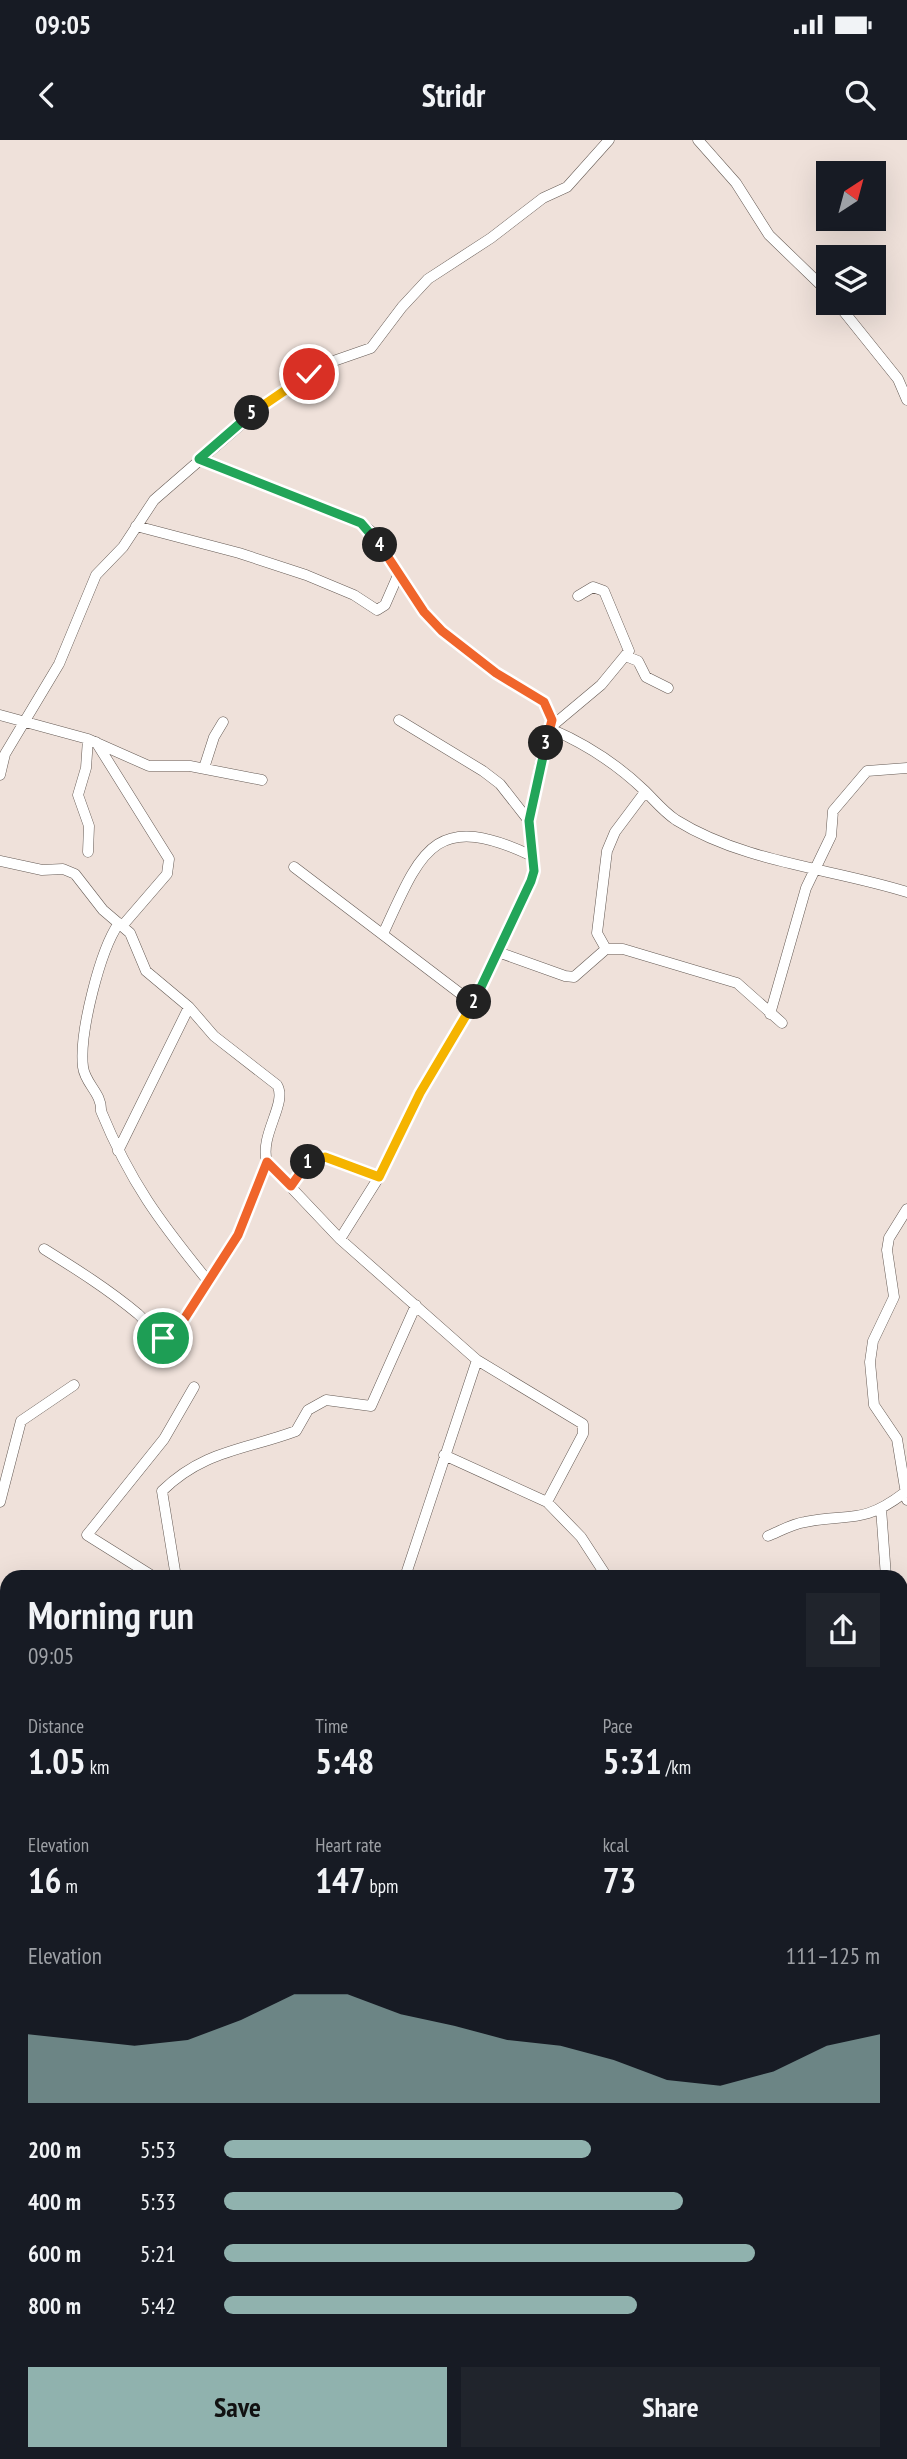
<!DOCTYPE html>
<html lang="en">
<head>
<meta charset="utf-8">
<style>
  :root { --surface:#171b24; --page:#20242c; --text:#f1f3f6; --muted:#9ea1a6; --accent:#90b2ae }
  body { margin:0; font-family:"PT Sans Narrow",sans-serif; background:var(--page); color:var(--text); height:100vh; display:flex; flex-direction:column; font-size:26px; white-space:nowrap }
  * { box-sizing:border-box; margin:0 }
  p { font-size:23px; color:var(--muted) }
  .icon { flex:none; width:38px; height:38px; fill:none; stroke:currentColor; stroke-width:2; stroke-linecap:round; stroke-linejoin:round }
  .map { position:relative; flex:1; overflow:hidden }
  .panel { position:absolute; left:0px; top:1430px; width:908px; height:891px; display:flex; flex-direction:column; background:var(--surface); border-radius:21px 21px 0 0; box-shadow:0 7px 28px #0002 }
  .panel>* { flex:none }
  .needle { width:46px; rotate:36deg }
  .fabs { position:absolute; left:816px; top:21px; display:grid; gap:14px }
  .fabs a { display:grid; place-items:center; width:70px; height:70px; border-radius:0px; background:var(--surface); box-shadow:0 7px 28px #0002; font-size:35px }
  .pin { position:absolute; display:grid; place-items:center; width:60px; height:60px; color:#fff; margin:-30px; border:4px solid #fff; border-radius:50%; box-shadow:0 2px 7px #0007 }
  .km { position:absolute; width:35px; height:35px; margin:-18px; border-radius:50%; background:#222; color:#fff; font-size:19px; line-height:35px; text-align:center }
  .round { display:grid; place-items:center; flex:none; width:74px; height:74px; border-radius:0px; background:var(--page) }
  .head { display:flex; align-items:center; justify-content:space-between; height:119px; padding:0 28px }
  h1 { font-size:38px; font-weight:800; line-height:52px }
  .stats { display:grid; grid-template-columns:repeat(3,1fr); gap:10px; height:119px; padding:7px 28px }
  .stats div { display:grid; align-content:center }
  .stats b { font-size:35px; font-weight:800 }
  .stats small { font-size:19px; font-weight:400 }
  .stats p { font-size:19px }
  .chart { height:196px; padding:14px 28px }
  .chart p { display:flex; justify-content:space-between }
  .chart svg { width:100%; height:126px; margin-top:7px; fill:var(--accent); opacity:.7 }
  .action { display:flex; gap:14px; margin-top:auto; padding:14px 28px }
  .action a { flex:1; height:80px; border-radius:0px; background:var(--accent); color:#111; font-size:28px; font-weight:800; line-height:80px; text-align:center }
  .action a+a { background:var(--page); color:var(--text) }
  ul { padding:0 28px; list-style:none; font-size:23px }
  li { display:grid; grid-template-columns:112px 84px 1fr; align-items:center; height:52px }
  li i { height:18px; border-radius:9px; background:var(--accent) }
  .status { display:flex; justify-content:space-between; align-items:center; height:49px; padding:0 35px; background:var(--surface); direction:ltr }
  .status svg { height:19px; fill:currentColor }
  header { display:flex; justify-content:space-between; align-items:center; height:91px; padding:0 28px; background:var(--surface); font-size:32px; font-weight:800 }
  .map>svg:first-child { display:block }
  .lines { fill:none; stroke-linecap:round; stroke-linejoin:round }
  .stream { stroke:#8da0bf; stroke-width:2.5 }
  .river { stroke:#8da0bf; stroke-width:16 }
  .minor-casing { stroke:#655a54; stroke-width:11 }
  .minor { stroke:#fff; stroke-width:10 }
  .split-1-casing { stroke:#fff; stroke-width:14 }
  .split-2-casing { stroke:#fff; stroke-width:14 }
  .split-3-casing { stroke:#fff; stroke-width:14 }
  .split-4-casing { stroke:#fff; stroke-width:14 }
  .split-5-casing { stroke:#fff; stroke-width:14 }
  .split-6-casing { stroke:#fff; stroke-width:14 }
  .split-1 { stroke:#f0652b; stroke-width:9 }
  .split-2 { stroke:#f5b400; stroke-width:9 }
  .split-3 { stroke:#22a559; stroke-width:9 }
  .split-4 { stroke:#f0652b; stroke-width:9 }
  .split-5 { stroke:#22a559; stroke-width:9 }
  .split-6 { stroke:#f5b400; stroke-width:9 }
</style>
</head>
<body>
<div class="status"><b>09:05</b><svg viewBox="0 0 49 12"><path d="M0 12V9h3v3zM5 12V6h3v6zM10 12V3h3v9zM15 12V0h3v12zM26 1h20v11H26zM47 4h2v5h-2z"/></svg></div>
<header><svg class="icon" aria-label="back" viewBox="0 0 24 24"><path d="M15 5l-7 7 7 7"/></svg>Stridr<svg class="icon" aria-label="search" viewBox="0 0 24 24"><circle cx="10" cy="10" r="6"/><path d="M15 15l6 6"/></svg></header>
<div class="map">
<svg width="907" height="2319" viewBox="0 0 907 2319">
  <rect width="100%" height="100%" fill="#efe1da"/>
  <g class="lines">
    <!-- stream -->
    <path class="stream" d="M302,2319l7,-5"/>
    <!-- river -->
    <path class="river" d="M442,2314l5,5
      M611,2314l22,5
      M806,2314l1,5
      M565,2319l19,-5
      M698,2319l18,-5"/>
    <defs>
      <path id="minor" d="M698,0l38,43 33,52 59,57
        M837,163l61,76 9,21
        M199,319l162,64 11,9 52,80 18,19 54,42 48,30 7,12 1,11 -10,29 -13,66 5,50 -3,10 -57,123 -54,89 -41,84 -39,62
        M136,386l103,27 67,22 48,20 23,15 8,-5 14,-32
        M628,517l10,4 8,16 22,11
        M0,575l88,24 61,27h41l72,14
        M399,580l84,51 17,13 29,37
        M552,586l49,-41 28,-34 -25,-60 -11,-4 -15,9
        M551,589c35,15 67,36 94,62 10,10 19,21 31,29 69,43 155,48 231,72
        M96,602l73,117 -2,15 -44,51
        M204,628l10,-31 9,-15
        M0,635l5,-21 54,-90 37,-89 27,-28 31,-47 107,-93 64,-43 46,-16 31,-41 26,-28 63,-41 52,-40 24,-11 42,-47
        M88,712l1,-26 -11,-31 8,-27 2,-29
        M0,721l42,9 21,-1 12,5 28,36 27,23 16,38 43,36 25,29 63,49c11,18 -18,50 -10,77l73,77 137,121 -72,217
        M294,727l180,137
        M119,783c-19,27 -40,110 -36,144 2,17 19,26 18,44 29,71 59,111 107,170
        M383,794c38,-83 51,-125 149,-78
        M606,809l-9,-16 10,-82 8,-19 30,-40
        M498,812l67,24 9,1 32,-28h17l114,34 45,40
        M770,874l36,-126 25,-52 2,-25 34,-40 40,-3
        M118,1011l71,-144
        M291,1046l22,-28 12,-1 54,20
        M907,1069l-18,29 -2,12 7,47 -21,44 -3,21 4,43 23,34 10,61
        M44,1109c32,20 64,40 94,65 9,8 19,25 32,26l68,-105 29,-73
        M477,1220l106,64v10l-36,68
        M444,1315l103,47 34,35 26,40
        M0,1362l21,-81 53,-36
        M881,1368l5,69
        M768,1396c12,-5 24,-12 37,-14 45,-9 57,3 99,-29
        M154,1437l-67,-42 77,-96 30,-52
        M176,1437l-14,-86c42,-41 83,-41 134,-60l12,-21 18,-10 45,6 45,-101
        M608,1437h18
        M901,1478l6,-2
        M0,1561l7,1
        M901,1586l6,15
        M0,1710l7,2
        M0,1756l7,25
        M903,1801l4,-2
        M901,1878l6,-7
        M0,1953l7,8
        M901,1976l6,1
        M188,2314l2,5
        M598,2314v5
        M11,2319l4,-5
        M379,2319l3,-5"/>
    </defs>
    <!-- minor casing -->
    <use href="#minor" class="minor-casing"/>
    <!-- minor -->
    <use href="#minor" class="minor"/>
  </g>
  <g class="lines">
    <defs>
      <path id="split-1" d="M163,1198h9l66,-103 29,-73 24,24 17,-24"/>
      <path id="split-2" d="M308,1022l17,-5 54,20 41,-84 54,-91"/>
      <path id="split-3" d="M474,862l57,-121 3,-10 -5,-50 17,-78"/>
      <path id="split-4" d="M380,405l44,67 18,19 54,42 48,29 8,18 -6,23"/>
      <path id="split-5" d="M252,273l-53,46 162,64 19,22"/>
      <path id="split-6" d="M252,273l57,-39"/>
    </defs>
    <!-- split-1 casing -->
    <use href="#split-1" class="split-1-casing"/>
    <!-- split-2 casing -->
    <use href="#split-2" class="split-2-casing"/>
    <!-- split-3 casing -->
    <use href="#split-3" class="split-3-casing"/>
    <!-- split-4 casing -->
    <use href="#split-4" class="split-4-casing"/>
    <!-- split-5 casing -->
    <use href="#split-5" class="split-5-casing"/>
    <!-- split-6 casing -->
    <use href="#split-6" class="split-6-casing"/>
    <!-- split-1 -->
    <use href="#split-1" class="split-1"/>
    <!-- split-2 -->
    <use href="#split-2" class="split-2"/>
    <!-- split-3 -->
    <use href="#split-3" class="split-3"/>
    <!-- split-4 -->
    <use href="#split-4" class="split-4"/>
    <!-- split-5 -->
    <use href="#split-5" class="split-5"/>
    <!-- split-6 -->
    <use href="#split-6" class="split-6"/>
  </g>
</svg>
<div class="fabs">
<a><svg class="needle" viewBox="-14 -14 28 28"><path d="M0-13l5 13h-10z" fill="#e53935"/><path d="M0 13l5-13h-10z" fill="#9ea1a6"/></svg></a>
<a><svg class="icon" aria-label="layers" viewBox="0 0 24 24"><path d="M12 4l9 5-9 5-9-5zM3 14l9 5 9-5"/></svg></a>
</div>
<div class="pin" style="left:163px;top:1198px;background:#1e9e55"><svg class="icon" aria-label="arrive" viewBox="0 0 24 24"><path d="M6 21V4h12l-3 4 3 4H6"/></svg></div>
<div class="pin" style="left:309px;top:234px;background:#d93025"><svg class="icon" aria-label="check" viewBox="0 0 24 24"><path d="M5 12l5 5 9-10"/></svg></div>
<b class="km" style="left:308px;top:1022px">1</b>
<b class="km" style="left:474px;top:862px">2</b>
<b class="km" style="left:546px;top:603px">3</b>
<b class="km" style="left:380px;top:405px">4</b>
<b class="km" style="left:252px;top:273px">5</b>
<section class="panel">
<div class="head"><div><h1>Morning run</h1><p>09:05</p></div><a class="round"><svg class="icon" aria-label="share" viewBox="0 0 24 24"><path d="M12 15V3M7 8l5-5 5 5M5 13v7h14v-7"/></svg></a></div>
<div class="stats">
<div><p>Distance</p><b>1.05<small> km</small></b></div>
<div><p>Time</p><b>5:48</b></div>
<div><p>Pace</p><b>5:31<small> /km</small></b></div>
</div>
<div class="stats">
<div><p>Elevation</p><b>16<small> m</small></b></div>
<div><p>Heart rate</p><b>147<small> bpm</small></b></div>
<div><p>kcal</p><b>73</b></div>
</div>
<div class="chart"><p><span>Elevation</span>111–125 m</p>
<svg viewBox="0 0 160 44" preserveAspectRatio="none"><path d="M0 44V20L10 22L20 24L30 22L40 15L50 6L60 6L70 13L80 17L90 22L100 24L110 29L120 36L130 38L140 33L150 24L160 20V44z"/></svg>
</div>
<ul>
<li><b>200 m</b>5:53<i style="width:56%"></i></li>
<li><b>400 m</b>5:33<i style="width:70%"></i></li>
<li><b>600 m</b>5:21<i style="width:81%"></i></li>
<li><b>800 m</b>5:42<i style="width:63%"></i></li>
</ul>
<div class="action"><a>Save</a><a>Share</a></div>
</section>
</div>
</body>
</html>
